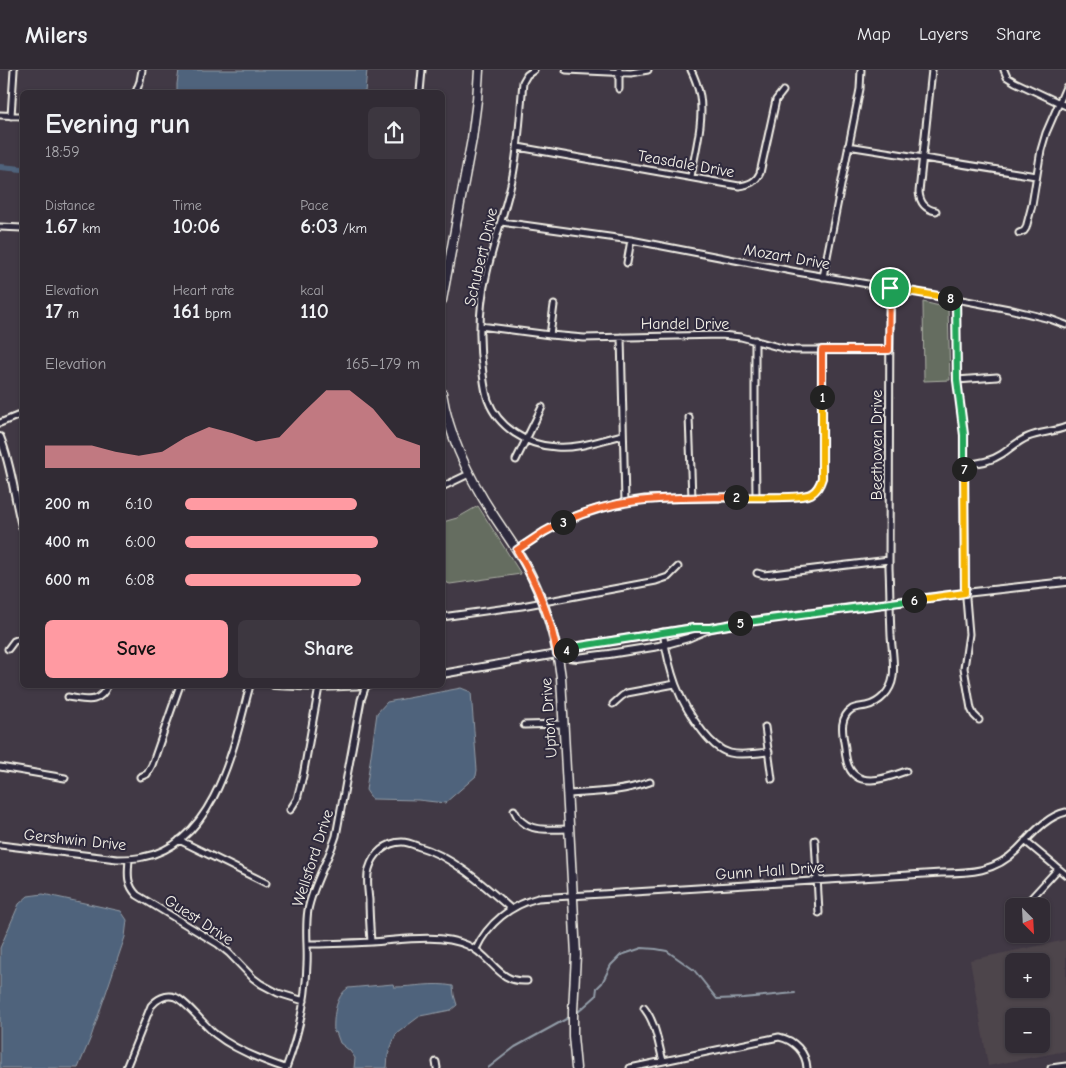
<!DOCTYPE html>
<html lang="en">
<head>
<meta charset="utf-8">
<style>
  :root { --surface:#312b34; --page:#3d3740; --text:#f1f3f6; --muted:#a8a7ac; --line:#4c474f; --accent:#ff9aa2 }
  body { margin:0; font-family:"Comic Neue",sans-serif; background:var(--page); color:var(--text); height:100vh; display:flex; flex-direction:column; font-size:19px; white-space:nowrap }
  * { box-sizing:border-box; margin:0 }
  p { font-size:16px; color:var(--muted) }
  .icon { flex:none; width:28px; height:28px; fill:none; stroke:currentColor; stroke-width:2; stroke-linecap:round; stroke-linejoin:round }
  .map { position:relative; flex:1; overflow:hidden }
  .side { position:absolute; left:20px; top:20px; width:425px; height:598px; display:flex; flex-direction:column; background:var(--surface); border-radius:8px; box-shadow:0 1px 4px #0004,0 0 0 1px var(--line) }
  .side>* { flex:none }
  .needle { width:32px; rotate:156deg }
  .fabs { position:absolute; left:1005px; top:828px; display:grid; gap:10px }
  .fabs a { display:grid; place-items:center; width:45px; height:45px; border-radius:8px; background:var(--surface); box-shadow:0 1px 4px #0004,0 0 0 1px var(--line); font-size:25px }
  .pin { position:absolute; display:grid; place-items:center; width:42px; height:42px; color:#fff; margin:-21px; border:2px solid #fff; border-radius:50%; box-shadow:0 1px 5px #0007 }
  .km { position:absolute; width:25px; height:25px; margin:-12px; border-radius:50%; background:#222; color:#fff; font-size:14px; line-height:25px; text-align:center }
  .round { display:grid; place-items:center; flex:none; width:52px; height:52px; border-radius:8px; background:var(--page) }
  .summary { display:flex; align-items:center; justify-content:space-between; height:85px; padding:0 25px }
  h1 { font-size:28px; font-weight:600; line-height:38px }
  .metrics { display:grid; grid-template-columns:repeat(3,1fr); gap:8px; height:85px; padding:5px 25px }
  .metrics div { display:grid; align-content:center }
  .metrics b { font-size:21px; font-weight:600 }
  .metrics small { font-size:14px; font-weight:400 }
  .metrics p { font-size:14px }
  .chart { height:140px; padding:10px 25px }
  .chart p { display:flex; justify-content:space-between }
  .chart svg { width:100%; height:90px; margin-top:5px; fill:var(--accent); opacity:.7 }
  .button { display:flex; gap:10px; margin-top:auto; padding:10px 25px }
  .button a { flex:1; height:58px; border-radius:8px; background:var(--accent); color:#111; font-size:20px; font-weight:600; line-height:58px; text-align:center }
  .button a+a { background:var(--page); color:var(--text) }
  ul { padding:0 25px; list-style:none; font-size:16px }
  li { display:grid; grid-template-columns:80px 60px 1fr; align-items:center; height:38px }
  li i { height:12px; border-radius:6px; background:var(--accent) }
  header { display:flex; align-items:center; gap:30px; box-sizing:border-box; height:70px; padding:0 25px; background:var(--surface); border-bottom:1px solid var(--line) }
  header strong { font-size:24px }
  nav { display:flex; gap:28px; margin-inline-start:auto; font-size:18px }
  .map>svg:first-child { display:block }
  .built { fill:#4d444b; fill-rule:evenodd }
  .green { fill:#656d61; stroke:#acafa4 }
  .water { fill:#50647b; stroke:#929ca7 }
  .lines { fill:none; stroke-linecap:round; stroke-linejoin:round }
  .stream { stroke:#929ca7; stroke-width:2 }
  .canal { stroke:#50647b; stroke-width:6 }
  .minor-casing { stroke:#f4f1e8; stroke-width:9 }
  .tertiary-casing { stroke:#f4f1e8; stroke-width:10 }
  .secondary-casing { stroke:#f4f1e8; stroke-width:11 }
  .minor { stroke:#2f2a3d; stroke-width:5 }
  .tertiary { stroke:#2f2a3d; stroke-width:6 }
  .secondary { stroke:#2f2a3d; stroke-width:8 }
  .split-1-casing { stroke:#fff; stroke-width:10 }
  .split-2-casing { stroke:#fff; stroke-width:10 }
  .split-3-casing { stroke:#fff; stroke-width:10 }
  .split-4-casing { stroke:#fff; stroke-width:10 }
  .split-5-casing { stroke:#fff; stroke-width:10 }
  .split-6-casing { stroke:#fff; stroke-width:10 }
  .split-7-casing { stroke:#fff; stroke-width:10 }
  .split-8-casing { stroke:#fff; stroke-width:10 }
  .split-9-casing { stroke:#fff; stroke-width:10 }
  .split-1 { stroke:#f0652b; stroke-width:6 }
  .split-2 { stroke:#f5b400; stroke-width:6 }
  .split-3 { stroke:#f0652b; stroke-width:6 }
  .split-4 { stroke:#f0652b; stroke-width:6 }
  .split-5 { stroke:#22a559; stroke-width:6 }
  .split-6 { stroke:#22a559; stroke-width:6 }
  .split-7 { stroke:#f5b400; stroke-width:6 }
  .split-8 { stroke:#22a559; stroke-width:6 }
  .split-9 { stroke:#f5b400; stroke-width:6 }
  .labels { text-anchor:middle; dominant-baseline:central; stroke-width:4; stroke-linejoin:round; paint-order:stroke }
  .street-label { font-size:16px; fill:#f4f1e8; stroke:#2f2a3d }
</style>
</head>
<body>
<header>
<strong>Milers</strong>
<nav><a>Map</a><a>Layers</a><a>Share</a></nav>
</header>
<div class="map">
<svg width="1066" height="998" viewBox="0 0 1066 998">
  <rect width="100%" height="100%" fill="#413945"/>
  <filter id="ink" filterUnits="userSpaceOnUse"><feTurbulence type="fractalNoise" baseFrequency=".02" numOctaves="2"/><feDisplacementMap in="SourceGraphic" scale="10" xChannelSelector="R" yChannelSelector="G"/><feConvolveMatrix kernelMatrix="1 2 1 2 8 2 1 2 1" color-interpolation-filters="sRGB"/></filter>
  <g filter="url(#ink)">
    <!-- built -->
    <path class="built" d="M1066,870v111l-78,15 -18,-106zM1014,891h27v28h-27zM1014,946h27v28h-27z"/>
    <!-- green -->
    <path class="green" d="M923,232l25,6 2,72 -26,1z
      M478,436l43,68 -71,10 -7,-3v-59l14,-4z"/>
    <!-- water -->
    <path class="water" d="M179,0h188l-2,22h-188v-8z
      M461,618l10,4 6,78 -1,6 -31,27 -27,-3 -46,-1 -6,-9 11,-77 10,-11z
      M43,824l78,17 6,9 -2,17 -34,100 -13,31h-78v-120l19,-44 9,-8z
      M393,914l1,3c20,0 39,-5 59,-1l1,9 3,10 -6,5 -31,6 -24,18 -8,21 -1,13h-33l1,-10 -5,-7 -10,-8 -4,-11 -2,1c-1,-15 1,-36 14,-45z"/>
    <g class="lines">
      <!-- stream -->
      <path class="stream" d="M577,943l19,-17 1,-8 5,-5 9,-18 10,-10 21,-7 14,1 11,2 27,19 23,29 26,-1 52,-5
        M488,998l27,-21 53,-29"/>
      <!-- canal -->
      <path class="canal" d="M0,97l22,2"/>
      <defs>
        <path id="minor" d="M534,0l-7,5 -4,7c-3,32 -4,66 -11,98 -7,31 -18,61 -25,92 -8,33 -9,68 -4,102 1,8 2,17 5,26 10,27 39,46 68,47 22,2 45,-7 67,-12
          M566,0l65,3 17,-3
          M932,0l-13,122c1,11 6,17 17,19
          M1004,0l3,7 8,5 51,24
          M619,19v-19
          M136,22l4,-11 2,-11
          M420,22l2,-22
          M0,45l22,1
          M11,46l3,-46
          M848,76l188,30
          M518,77l221,39c10,-1 17,-4 21,-13l16,-73 7,-9
          M691,107c4,-26 13,-55 9,-81 -2,-9 -5,-18 -9,-26
          M501,152l130,18 166,32 159,27 53,10 41,10 16,6
          M0,157l22,1
          M1019,163l5,-2 2,-3 6,-23 9,-55 5,-17 20,-46
          M627,193l4,-23
          M823,207l37,-188 1,-19
          M890,218c-1,93 -1,186 -1,280 1,22 1,45 2,68 1,13 4,28 2,41 -2,14 -13,26 -27,29 -5,1 -10,1 -14,3 -14,9 -9,26 -7,39 0,4 1,10 2,14 8,29 40,16 59,9
          M956,229l1,81 7,55 1,151 4,48 -5,34 7,41 3,6 5,5
          M480,256l70,9 34,3 137,-3 20,2 45,12 10,1h93
          M550,265l4,-30
          M621,267l4,165
          M755,270v74l1,83
          M957,310l40,-3
          M689,347l3,81
          M0,353l22,-9
          M516,390l26,-53
          M964,394c14,0 26,-2 38,-10 9,-6 16,-13 26,-17 12,-5 26,-5 38,-10
          M442,417l27,-13
          M517,480c14,-9 28,-19 43,-27 27,-13 56,-20 85,-24l151,-2c14,-2 21,-4 26,-19v-128
          M757,503l7,2 125,-15
          M442,547l80,-11 134,-25 12,-4 10,-10
          M663,562c6,39 15,69 40,100 7,9 15,18 27,21 12,3 26,0 39,-1
          M8,579l6,-8 8,-3
          M68,627c19,3 31,8 40,-12
          M613,634l9,-8 5,-3 48,-9
          M524,655l39,-1
          M765,657l7,52
          M0,697l65,11
          M140,707l7,-3 5,-9 28,-80
          M567,724c30,-2 55,-2 83,-12
          M290,740l7,-11 6,-23 16,-89
          M514,740c10,24 33,19 55,19
          M179,770l87,43
          M815,770l4,73
          M1025,771l41,34
          M0,775l117,14c9,0 18,0 26,-2 73,-14 91,-112 107,-172
          M129,789c-1,14 -3,25 8,36l81,49 11,9 24,25 8,6 17,9 26,8
          M1026,834l32,-35
          M371,872c-1,-14 -2,-28 -2,-42 -1,-10 -3,-21 0,-31 2,-7 6,-14 12,-19 6,-5 13,-8 21,-8 5,0 10,2 15,4 35,10 67,39 94,63
          M307,874c22,0 44,-1 65,-2 29,-2 68,-9 95,3 26,11 30,38 60,36
          M476,879c12,-26 35,-44 62,-51l403,-25c29,0 54,-1 76,-23 15,-15 28,-33 49,-38
          M644,938c12,15 14,35 19,53
          M436,992l1,6
          M126,998l25,-62c6,-7 15,-12 24,-9 10,3 30,29 40,37 20,16 46,26 70,34
          M286,998c13,-34 20,-68 21,-104 1,-18 -2,-36 1,-54 5,-26 20,-49 28,-74l25,-136 5,-15
          M630,998l149,-31c15,3 27,15 28,31
          M1051,998l15,-2"/>
        <path id="tertiary" d="M0,367c12,30 14,59 22,89
          M557,584l11,3 9,1 32,-4 50,-8 29,-8 23,-10 34,-6 220,-29 101,-11
          M442,604l115,-20 17,-7 120,-19h17
          M274,615l45,2 48,-2"/>
        <path id="secondary" d="M442,230l30,-161 5,-39 2,-30
          M442,323c7,44 27,85 52,123 11,17 23,33 33,51 18,35 29,71 34,110l15,278 -3,56v25l3,32"/>
      </defs>
      <!-- minor casing -->
      <use href="#minor" class="minor-casing"/>
      <!-- tertiary casing -->
      <use href="#tertiary" class="tertiary-casing"/>
      <!-- secondary casing -->
      <use href="#secondary" class="secondary-casing"/>
      <!-- minor -->
      <use href="#minor" class="minor"/>
      <!-- tertiary -->
      <use href="#tertiary" class="tertiary"/>
      <!-- secondary -->
      <use href="#secondary" class="secondary"/>
    </g>
  </g>
  <g class="lines" filter="url(#ink)">
    <defs>
      <path id="split-1" d="M822,327v-47h67l1,-62"/>
      <path id="split-2" d="M736,427c15,0 64,2 75,-3 6,-3 9,-9 11,-16v-81"/>
      <path id="split-3" d="M563,452c58,-27 112,-24 173,-25"/>
      <path id="split-4" d="M563,452l-19,10 -27,18c19,32 34,67 40,104l9,-4"/>
      <path id="split-5" d="M566,580l8,-3 120,-19h16l30,-5"/>
      <path id="split-6" d="M740,553l174,-23"/>
      <path id="split-7" d="M914,530l51,-7 -1,-124"/>
      <path id="split-8" d="M950,228l6,1 1,81 7,55v34"/>
      <path id="split-9" d="M890,218l60,10"/>
    </defs>
    <!-- split-1 casing -->
    <use href="#split-1" class="split-1-casing"/>
    <!-- split-2 casing -->
    <use href="#split-2" class="split-2-casing"/>
    <!-- split-3 casing -->
    <use href="#split-3" class="split-3-casing"/>
    <!-- split-4 casing -->
    <use href="#split-4" class="split-4-casing"/>
    <!-- split-5 casing -->
    <use href="#split-5" class="split-5-casing"/>
    <!-- split-6 casing -->
    <use href="#split-6" class="split-6-casing"/>
    <!-- split-7 casing -->
    <use href="#split-7" class="split-7-casing"/>
    <!-- split-8 casing -->
    <use href="#split-8" class="split-8-casing"/>
    <!-- split-9 casing -->
    <use href="#split-9" class="split-9-casing"/>
    <!-- split-1 -->
    <use href="#split-1" class="split-1"/>
    <!-- split-2 -->
    <use href="#split-2" class="split-2"/>
    <!-- split-3 -->
    <use href="#split-3" class="split-3"/>
    <!-- split-4 -->
    <use href="#split-4" class="split-4"/>
    <!-- split-5 -->
    <use href="#split-5" class="split-5"/>
    <!-- split-6 -->
    <use href="#split-6" class="split-6"/>
    <!-- split-7 -->
    <use href="#split-7" class="split-7"/>
    <!-- split-8 -->
    <use href="#split-8" class="split-8"/>
    <!-- split-9 -->
    <use href="#split-9" class="split-9"/>
  </g>
  <g class="labels">
    <!-- street labels -->
    <g class="street-label">
      <text transform="translate(686 94) rotate(10)">Teasdale Drive</text>
      <text transform="translate(481 187) rotate(-77)">Schubert Drive</text>
      <text transform="translate(787 187) rotate(10)">Mozart Drive</text>
      <text x="685" y="254">Handel Drive</text>
      <text transform="translate(877 375) rotate(-90)">Beethoven Drive</text>
      <text transform="translate(549 648) rotate(-94)">Upton Drive</text>
      <text transform="translate(75 770) rotate(6)">Gershwin Drive</text>
      <text transform="translate(313 788) rotate(-72)">Wellsford Drive</text>
      <text transform="translate(770 801) rotate(-4)">Gunn Hall Drive</text>
      <text transform="translate(199 850) rotate(33)">Guest Drive</text>
    </g>
  </g>
</svg>
<div class="fabs">
<a><svg class="needle" viewBox="-14 -14 28 28"><path d="M0-13l5 13h-10z" fill="#e53935"/><path d="M0 13l5-13h-10z" fill="#a8a7ac"/></svg></a>
<a>+</a>
<a>−</a>
</div>
<div class="pin" style="left:890px;top:218px;background:#1e9e55"><svg class="icon" aria-label="arrive" viewBox="0 0 24 24"><path d="M6 21V4h12l-3 4 3 4H6"/></svg></div>
<b class="km" style="left:822px;top:327px">1</b>
<b class="km" style="left:736px;top:427px">2</b>
<b class="km" style="left:563px;top:452px">3</b>
<b class="km" style="left:566px;top:580px">4</b>
<b class="km" style="left:740px;top:553px">5</b>
<b class="km" style="left:914px;top:530px">6</b>
<b class="km" style="left:964px;top:399px">7</b>
<b class="km" style="left:950px;top:228px">8</b>
<section class="side">
<div class="summary"><div><h1>Evening run</h1><p>18:59</p></div><a class="round"><svg class="icon" aria-label="share" viewBox="0 0 24 24"><path d="M12 15V3M7 8l5-5 5 5M5 13v7h14v-7"/></svg></a></div>
<div class="metrics">
<div><p>Distance</p><b>1.67<small> km</small></b></div>
<div><p>Time</p><b>10:06</b></div>
<div><p>Pace</p><b>6:03<small> /km</small></b></div>
</div>
<div class="metrics">
<div><p>Elevation</p><b>17<small> m</small></b></div>
<div><p>Heart rate</p><b>161<small> bpm</small></b></div>
<div><p>kcal</p><b>110</b></div>
</div>
<div class="chart"><p><span>Elevation</span>165–179 m</p>
<svg viewBox="0 0 160 44" preserveAspectRatio="none"><path d="M0 44V33L10 33L20 33L30 36L40 38L50 36L60 29L70 24L80 27L90 31L100 29L110 17L120 6L130 6L140 15L150 29L160 33V44z"/></svg>
</div>
<ul>
<li><b>200 m</b>6:10<i style="width:73%"></i></li>
<li><b>400 m</b>6:00<i style="width:82%"></i></li>
<li><b>600 m</b>6:08<i style="width:75%"></i></li>
</ul>
<div class="button"><a>Save</a><a>Share</a></div>
</section>
</div>
</body>
</html>
